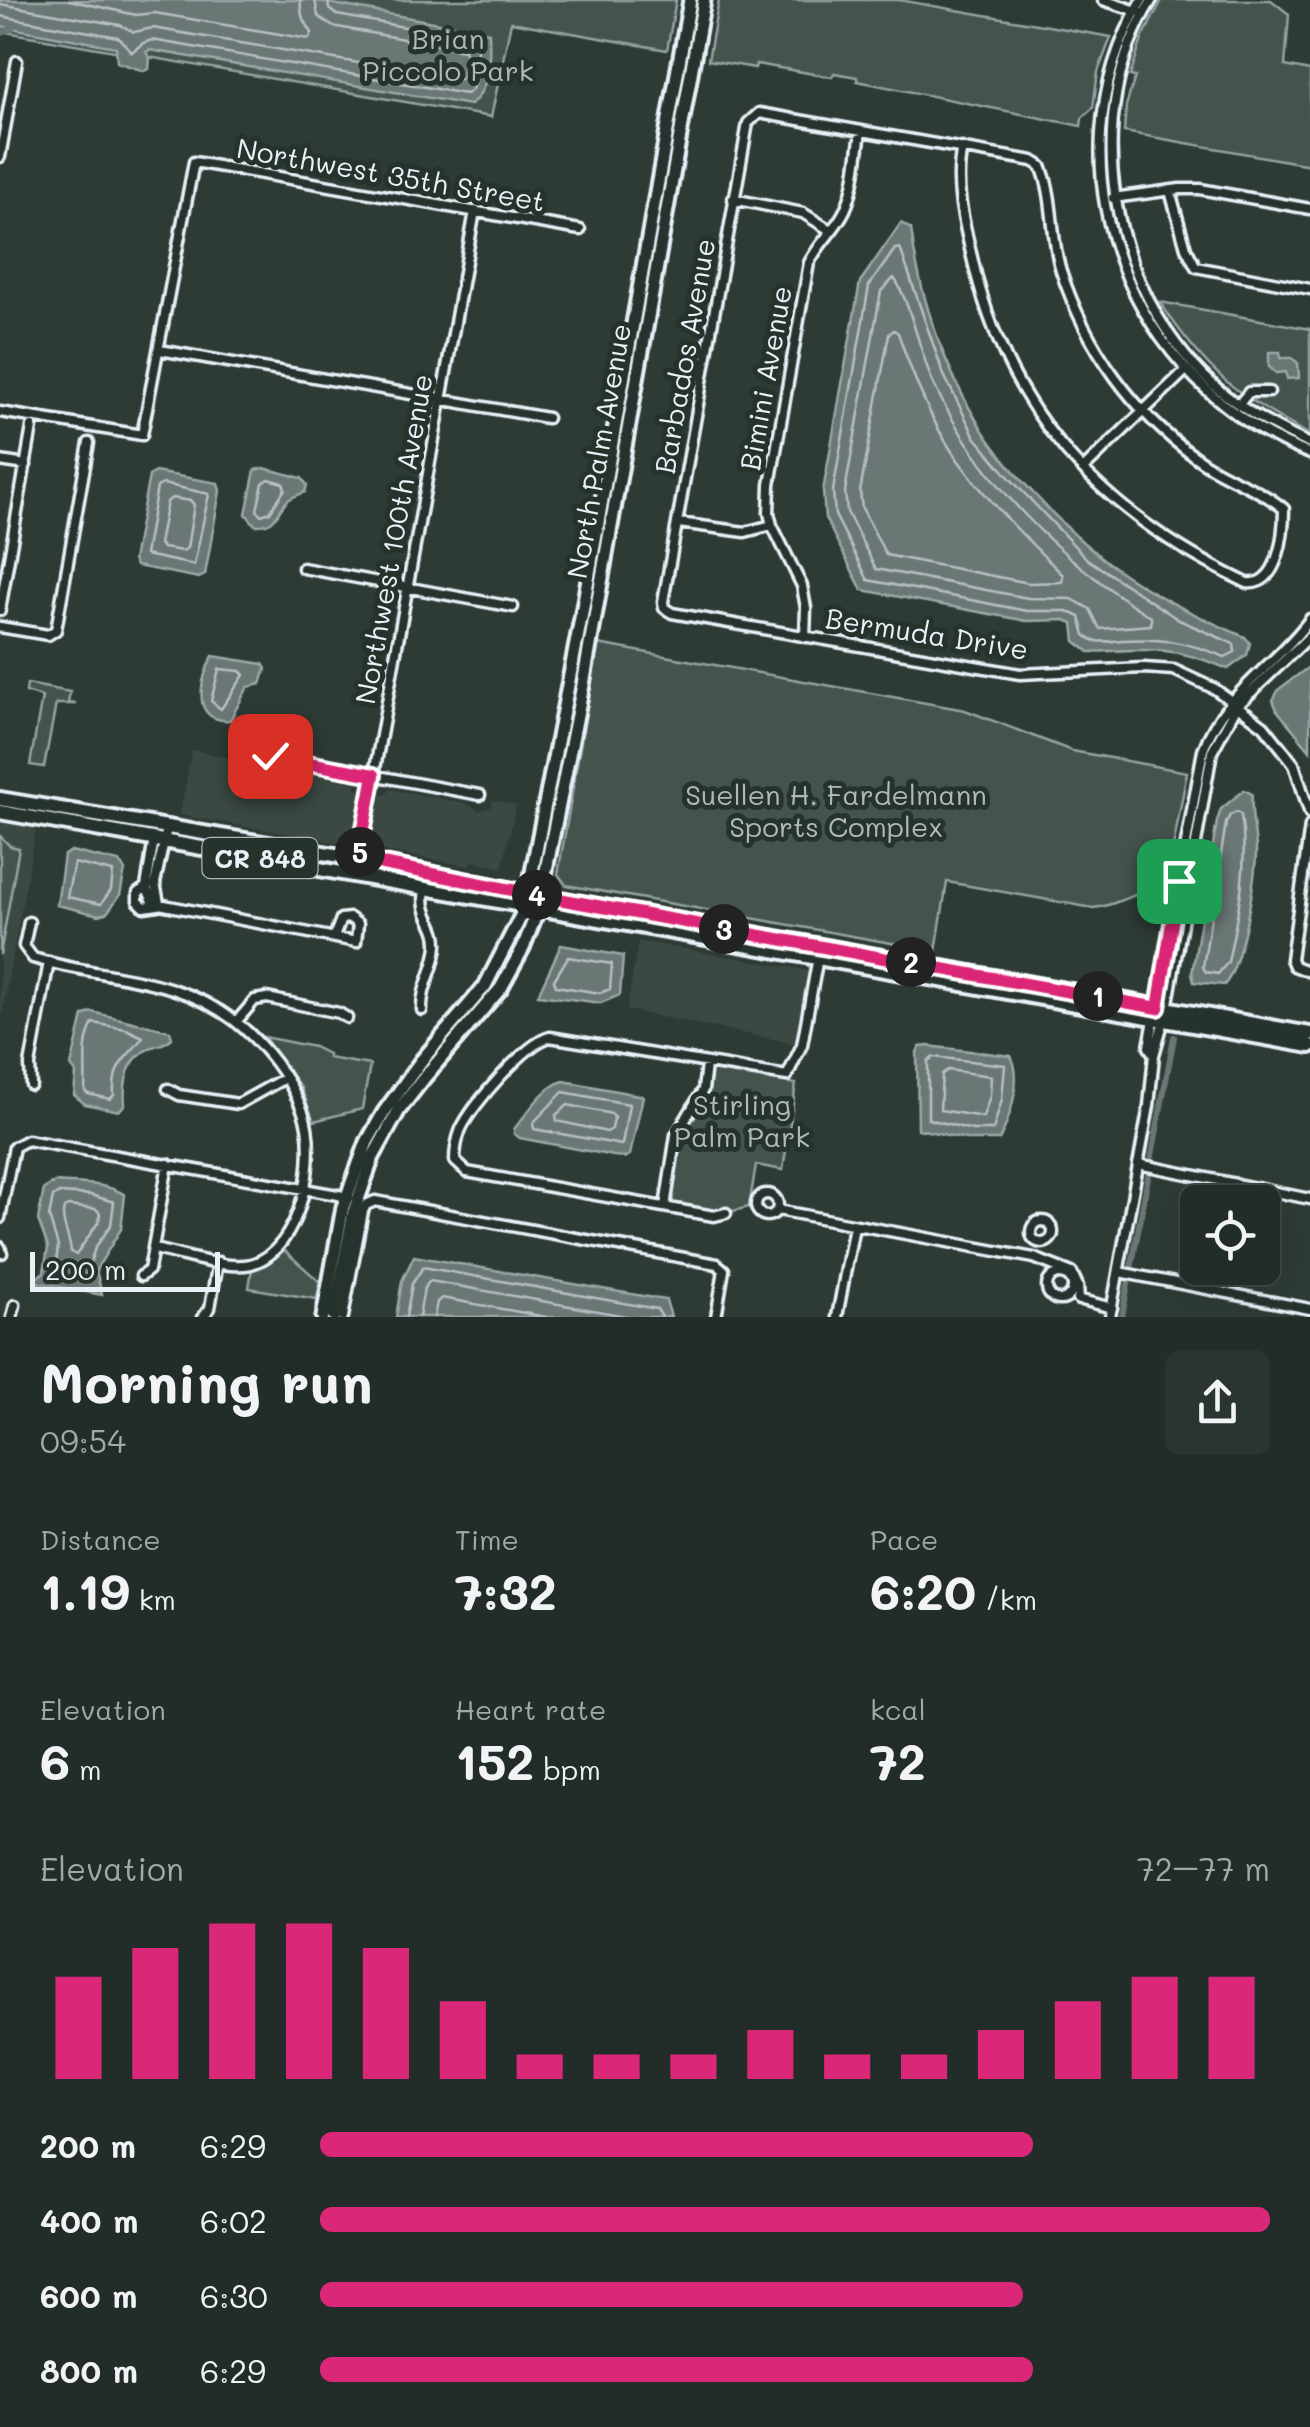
<!DOCTYPE html>
<html lang="en">
<head>
<meta charset="utf-8">
<style>
  :root { --surface:#222c28; --page:#2a3430; --text:#f1f3f6; --muted:#a2a7a8; --line:#3f4845; --accent:#db2777 }
  body { margin:0; font-family:Mali,sans-serif; background:var(--page); color:var(--text); height:100vh; display:flex; flex-direction:column; font-size:38px; white-space:nowrap }
  * { box-sizing:border-box; margin:0 }
  p { font-size:32px; color:var(--muted) }
  .icon { flex:none; width:55px; height:55px; fill:none; stroke:currentColor; stroke-width:2; stroke-linecap:round; stroke-linejoin:round }
  .map { position:relative; height:1317px; overflow:hidden }
  .details { display:flex; flex-direction:column; background:var(--surface); flex:1 }
  .details>* { flex:none }
  .controls { position:absolute; left:1180px; top:1185px; display:grid; gap:20px }
  .controls a { display:grid; place-items:center; width:100px; height:100px; border-radius:15px; background:var(--surface); box-shadow:0 10px 40px #0002,0 0 0 2px var(--line); font-size:50px }
  .scale { position:absolute; left:30px; bottom:25px; width:190px; box-sizing:border-box; padding-left:10px; border:5px solid #e8f1f8; border-top:0; font-size:28px; line-height:35px; white-space:nowrap; color:#e8f1f8; -webkit-text-stroke:8px #26332d; paint-order:stroke }
  .pin { position:absolute; display:grid; place-items:center; width:85px; height:85px; color:#fff; margin:-42px; border-radius:20px; box-shadow:0 5px 15px #0006 }
  .km { position:absolute; width:50px; height:50px; margin:-25px; border-radius:50%; background:#222; color:#fff; font-size:28px; line-height:50px; text-align:center }
  .round { display:grid; place-items:center; flex:none; width:105px; height:105px; border-radius:15px; background:var(--page) }
  .summary { display:flex; align-items:center; justify-content:space-between; height:170px; padding:0 40px }
  h1 { font-size:55px; font-weight:700; line-height:75px }
  .figures { display:grid; grid-template-columns:repeat(3,1fr); gap:15px; height:170px; padding:10px 40px }
  .figures div { display:grid; align-content:center }
  .figures b { font-size:50px; font-weight:700 }
  .figures small { font-size:28px; font-weight:400 }
  .figures p { font-size:28px }
  .chart { height:280px; padding:20px 40px }
  .chart p { display:flex; justify-content:space-between }
  .chart svg { width:100%; height:180px; margin-top:10px; stroke:var(--accent); stroke-width:6 }
  ul { padding:0 40px; list-style:none; font-size:32px }
  li { display:grid; grid-template-columns:160px 120px 1fr; align-items:center; height:75px }
  li i { height:25px; border-radius:12px; background:var(--accent) }
  .map>svg:first-child { display:block }
  .built { fill:#3b4843 }
  .green { fill:#45524e; stroke:#96a2a3; stroke-width:2.5 }
  .water { fill:#6b7775; stroke:#9da8a9; stroke-width:2.5 }
  .lines { fill:none; stroke-linecap:round; stroke-linejoin:round }
  .shore { stroke:#b6c0c4; stroke-width:2.5 }
  .canal { stroke:#6b7775; stroke-width:6 }
  .minor-casing { stroke:#e8f1f8; stroke-width:15 }
  .secondary-casing { stroke:#e8f1f8; stroke-width:19 }
  .primary-casing { stroke:#e8f1f8; stroke-width:20 }
  .minor { stroke:#26332d; stroke-width:8 }
  .secondary { stroke:#26332d; stroke-width:11 }
  .primary { stroke:#26332d; stroke-width:12 }
  .route-casing { stroke:#fff; stroke-width:20 }
  .route { stroke:#db2777; stroke-width:12 }
  .labels { text-anchor:middle; dominant-baseline:central; stroke-width:10; stroke-linejoin:round; paint-order:stroke }
  .shield { fill:#26332d; stroke:#aeb8bb; stroke-width:2.5 }
  .shield-label { font-size:25px; font-weight:bold; fill:#e8f1f8 }
  .park-label { font-size:28px; fill:#afb9bc; stroke:#26332d }
  .street-label { font-size:28px; fill:#e8f1f8; stroke:#26332d }
</style>
</head>
<body>
<div class="map">
<svg width="1310" height="1317" viewBox="0 0 1310 1317">
  <rect width="100%" height="100%" fill="#2e3b35"/>
  <filter id="ink" filterUnits="userSpaceOnUse"><feTurbulence type="fractalNoise" baseFrequency=".01" numOctaves="2"/><feDisplacementMap in="SourceGraphic" scale="20" xChannelSelector="R" yChannelSelector="G"/><feConvolveMatrix kernelMatrix="1 2 1 2 8 2 1 2 1" color-interpolation-filters="sRGB"/></filter>
  <g filter="url(#ink)">
    <!-- built -->
    <path class="built" d="M192,750l61,12 16,8 24,1 63,12v6l30,6 4,-6 78,15 11,7 12,-4 2,-7 23,5 -14,63 -30,-7 -3,5 -289,-51z
      M0,821l36,7 -36,196z
      M638,941l178,31 -14,73 -175,-35z"/>
    <!-- green -->
    <path class="green" d="M0,0h676l-9,50 -156,-28 -20,95 -491,-86z
      M719,0h180l212,37 -13,35 -5,36 -11,10 -1,8 -224,-45v-4l-23,-4 -2,4 -76,-13 -1,4 -47,-8z
      M1162,0h109l18,14 -4,52 25,5v94l-186,-33 2,-26 9,-29 -5,-1 12,-37z
      M1160,302l150,27v106c-73,-39 -104,-63 -150,-133z
      M598,644l367,66 107,41 115,21 -22,119c-27,-4 -45,15 -72,17l-146,-26 -11,69 -370,-66 -8,-11z
      M27,684l43,8 -2,11 8,1h-20l-12,63 -14,-2 12,-68 -16,-5z
      M0,836l10,10 9,2 -19,107z
      M264,1037l50,10 14,7v4l42,7 -8,44 -48,12 -13,-33z
      M706,1067l90,17 -13,86 -27,-5 -7,42 -35,9 -49,-9 13,-76 21,-31z
      M284,1250l36,32 -3,17 -68,-11 3,-20 16,-6z"/>
    <!-- water -->
    <path class="water" d="M0,0h311l178,32c1,24 2,57 -19,73l-320,-55 -4,2 4,6 -1,11 -5,2 -27,-9 -1,-15 -116,-21z
      M901,223l10,6c8,68 35,144 72,202 25,38 74,89 109,119 45,38 99,64 153,87l5,6 -3,12 -19,14c-57,-24 -79,-20 -139,-17l-14,-11 -2,-18 -8,-3 -38,1 -165,-31 -37,-72 -2,-27 37,-209z
      M1269,352h11l1,6h11l6,5 1,15 -12,1 -1,-7 -10,1 -7,-6z
      M264,468l38,10 5,7 -2,7c-3,1 -14,6 -17,8 -13,13 -10,26 -33,25l-9,-11 9,-44z
      M155,472l63,11 2,8 -15,84 -6,3 -63,-12 -3,-6 16,-84z
      M213,656l50,8 3,5 -5,15 -13,3 -18,33c-40,3 -30,-42 -17,-64z
      M1310,666v84l-33,-40 -4,-10 6,-11z
      M1244,790l8,4c-2,19 3,35 4,55 1,25 -15,120 -32,136l-30,-3 -2,-8 25,-153 4,-12z
      M71,851l48,11 6,8 -5,25 -13,18 -8,2 -42,-10 7,-50z
      M561,945l62,11 -3,39 -19,8 -63,-8z
      M92,1012l78,19 2,7c-7,7 -13,6 -22,10 -23,11 -27,33 -25,56l-6,7 -34,-7 -11,-9 2,-22 -5,-7 12,-50z
      M928,1046l83,10c12,22 -1,63 -12,84h-28l-53,-11 -1,-77 3,-5z
      M564,1081l79,15 -13,59 -6,3 -104,-20 -6,-4v-5c14,-16 29,-43 50,-48z
      M55,1182c23,2 51,0 70,13l-4,34 -25,41 6,25 -63,-12 -4,-4 9,-7 4,-25 -10,-27 6,-31z
      M414,1256l252,44 5,17h-275l6,-36z"/>
    <g class="lines">
      <!-- shore -->
      <path class="shore" d="M69,0l67,15 19,-2 154,26 3,-6 -10,-17 -2,-16
        M0,4l120,21 14,7 19,-4 305,52 5,-3 3,-22 -2,-5 -132,-24 -14,-10 -3,-16
        M0,16l118,21 14,15 11,-9 9,-3 314,54 6,-4 5,-19v-31l-140,-25 -8,-6 -1,-9
        M900,248l43,125 32,64 32,38 80,84 92,61 55,24 1,8 -10,5c-38,-15 -61,-19 -102,-17 -14,1 -27,5 -38,-5l-5,-18 -13,-6h-40l-159,-31 -33,-65 -2,-24 36,-205 26,-37z
        M894,278c14,18 28,80 40,107 47,97 126,175 217,232v8l-51,4 -10,-20 -18,-10 -44,-1 -152,-29 -29,-57 -2,-21 36,-200z
        M894,330l4,3c14,41 31,85 55,120 31,45 72,84 110,122l-1,7 -33,1 -143,-28 -24,-47 -2,-16 29,-158z
        M269,479l14,4 2,6 -15,23 -9,3 -4,-5 6,-27z
        M163,484l46,10 -15,71 -49,-10 12,-68z
        M172,498l19,3 3,4 -7,43 -4,3 -20,-3 -4,-4 8,-42z
        M219,669l21,2 4,4 -23,34 -10,-8z
        M1237,812l4,3c8,50 -3,98 -13,147l-10,12 -12,-2 -3,-5 23,-144 4,-8z
        M74,863l39,9 -2,18 -10,14 -34,-7z
        M568,957l44,7 -2,25 -10,4 -44,-7 -2,-6z
        M93,1023l33,6 17,8c-15,21 -31,25 -29,58l-4,4 -22,-5 -3,-3c2,-25 -4,-45 8,-68z
        M934,1057l71,8 -3,34 -9,31h-20l-45,-11v-58z
        M948,1070l43,6 -1,20 -7,21 -43,-7 2,-36z
        M563,1092l66,12 -7,41 -88,-16 -1,-6z
        M568,1105l44,9 2,4 -2,11 -5,3 -50,-11 -1,-6z
        M59,1193l32,2 23,7 -3,23 -16,23 -11,33 -29,-8 3,-27 -9,-29 4,-20z
        M68,1206l28,3 4,4 -1,8 -23,34 -5,-3c-1,-15 -11,-31 -7,-44z
        M406,1317l6,-33 11,-17 234,42 5,8
        M419,1317l5,-29 6,-7 201,36
        M434,1317l3,-15 5,-4 104,19"/>
      <!-- canal -->
      <path class="canal" d="M0,34l12,-6
        M1151,1161l23,-124
        M1131,1269l18,-97
        M1122,1317l7,-38"/>
      <defs>
        <path id="minor" d="M1103,0l37,12
          M1142,0c-100,169 -10,386 168,454
          M1152,0c-72,115 -43,279 50,374 30,31 69,52 108,70
          M962,148c-8,35 1,71 9,105 35,161 129,260 276,330 32,4 37,-50 37,-74 -24,-21 -59,-30 -86,-50 -65,-46 -112,-112 -137,-188 -11,-34 -6,-73 -20,-105l-8,-5 -274,-48 -11,10 -85,479 1,6 8,5 348,61 124,-6 30,2 41,19 49,37 30,38 16,50
          M0,157l17,-96
          M1170,191l16,57 10,19 114,22
          M1113,198l67,-9h20l110,20
          M733,199l70,14 27,17
          M160,350l387,68
          M1239,404l10,-12h20
          M0,412l142,23 52,-273 386,68
          M0,461l26,4
          M1083,469l103,-99
          M679,523l66,9 27,-7
          M303,568l210,39
          M0,610l32,-183
          M0,627l48,8 8,-5 33,-187
          M805,637l1,-29 -4,-22 -30,-61 -3,-12 1,-28 39,-222c10,-20 27,-34 36,-53 11,-23 12,-53 16,-78
          M270,756l210,39
          M1310,826l-19,133 3,7 16,6
          M154,839l-8,48 8,16 202,39 2,-18 -8,-6 -9,1 -7,18
          M356,875l119,-664
          M149,885l-11,8v8l6,6 14,-2
          M159,903l-4,-20 12,-55
          M29,922l-5,24 9,12c72,22 138,15 202,63 29,23 55,56 68,91 16,42 -1,139 -52,152 -25,6 -71,-10 -97,-15
          M422,1010c-1,-24 14,-42 15,-65 1,-23 -17,-28 -12,-56
          M236,1022l19,-22 12,-2 72,15 8,5
          M1154,1055l-5,-8 54,-297c21,-58 73,-84 107,-131
          M31,1085l-1,-20 19,-103
          M168,1089l11,6 59,9 47,-26
          M1138,1164l172,35
          M756 1205a11 11 0 1 1 22 0a11 11 0 1 1-22 0Z
          M665,1207l11,-72 27,-45 3,-25
          M777,1210l257,48 38,15 6,13 1,14
          M726,1213l-12,3 -247,-44 -12,-11c0,-11 2,-22 6,-32 11,-24 65,-86 89,-92l237,39 15,-31 16,-88
          M0,1218l14,-71 13,-7 322,57
          M1031 1232a11 11 0 1 1 22 0a11 11 0 1 1-22 0Z
          M0,1247l2,6
          M1119,1272l191,37
          M1047 1287a13 13 0 1 1 26 0a13 13 0 1 1-26 0Z
          M141,1276l8,-6 19,-106
          M1078,1299l34,9
          M12,1317l3,-12
          M203,1317l7,-9 8,-46
          M343,1317l20,-106 3,-6 9,-4 342,63 7,6 -8,47
          M837,1317l17,-91
          M1110,1317l39,-211 5,-51 13,-46 45,-257 25,-46 73,-70"/>
        <path id="secondary" d="M323,1317l20,-110 24,-65 17,-30 37,-51 64,-75 40,-78 57,-295 108,-613
          M334,1317l20,-106 19,-54 26,-47 25,-32 77,-90 22,-40 15,-38 45,-225 121,-685"/>
        <path id="primary" d="M0,799l359,60 183,37 768,138
          M0,812l1310,234"/>
      </defs>
      <!-- minor casing -->
      <use href="#minor" class="minor-casing"/>
      <!-- secondary casing -->
      <use href="#secondary" class="secondary-casing"/>
      <!-- primary casing -->
      <use href="#primary" class="primary-casing"/>
      <!-- minor -->
      <use href="#minor" class="minor"/>
      <!-- secondary -->
      <use href="#secondary" class="secondary"/>
      <!-- primary -->
      <use href="#primary" class="primary"/>
    </g>
  </g>
  <g class="lines" filter="url(#ink)">
    <defs>
      <path id="route" d="M270,756l104,19 -16,84 184,37 616,112 21,-127"/>
    </defs>
    <!-- route casing -->
    <use href="#route" class="route-casing"/>
    <!-- route -->
    <use href="#route" class="route"/>
  </g>
  <g class="labels">
    <!-- shield labels -->
    <rect class="shield" x="202.5" y="838" width="115" height="40" rx="8"/>
    <g class="shield-label">
      <text x="260" y="858">CR 848</text>
    </g>
    <!-- park labels -->
    <g class="park-label">
      <text x="448" y="38">Brian<tspan x="448" dy="32">Piccolo Park</tspan></text>
      <text x="836" y="794">Suellen H. Fardelmann<tspan x="836" dy="32">Sports Complex</tspan></text>
      <text x="742" y="1104">Stirling<tspan x="742" dy="32">Palm Park</tspan></text>
    </g>
    <!-- street labels -->
    <g class="street-label">
      <text transform="translate(391 174) rotate(10)">Northwest 35th Street</text>
      <text transform="translate(684 356) rotate(-80)">Barbados Avenue</text>
      <text transform="translate(765 378) rotate(-80)">Bimini Avenue</text>
      <text transform="translate(598 451) rotate(-80)">North Palm Avenue</text>
      <text transform="translate(393 539) rotate(-80)">Northwest 100th Avenue</text>
      <text transform="translate(927 633) rotate(9)">Bermuda Drive</text>
    </g>
  </g>
</svg>
<div class="controls">
<a><svg class="icon" aria-label="locate" viewBox="0 0 24 24"><circle cx="12" cy="12" r="6"/><path d="M12 2v4M12 18v4M2 12h4M18 12h4"/></svg></a>
</div>
<div class="scale">200 m</div>
<div class="pin" style="left:1179px;top:881px;background:#1e9e55"><svg class="icon" aria-label="arrive" viewBox="0 0 24 24"><path d="M6 21V4h12l-3 4 3 4H6"/></svg></div>
<div class="pin" style="left:270px;top:756px;background:#d93025"><svg class="icon" aria-label="check" viewBox="0 0 24 24"><path d="M5 12l5 5 9-10"/></svg></div>
<b class="km" style="left:1098px;top:996px">1</b>
<b class="km" style="left:911px;top:962px">2</b>
<b class="km" style="left:724px;top:929px">3</b>
<b class="km" style="left:537px;top:895px">4</b>
<b class="km" style="left:360px;top:852px">5</b>
</div>
<section class="details">
<div class="summary"><div><h1>Morning run</h1><p>09:54</p></div><a class="round"><svg class="icon" aria-label="share" viewBox="0 0 24 24"><path d="M12 15V3M7 8l5-5 5 5M5 13v7h14v-7"/></svg></a></div>
<div class="figures">
<div><p>Distance</p><b>1.19<small> km</small></b></div>
<div><p>Time</p><b>7:32</b></div>
<div><p>Pace</p><b>6:20<small> /km</small></b></div>
</div>
<div class="figures">
<div><p>Elevation</p><b>6<small> m</small></b></div>
<div><p>Heart rate</p><b>152<small> bpm</small></b></div>
<div><p>kcal</p><b>72</b></div>
</div>
<div class="chart"><p><span>Elevation</span>72–77 m</p>
<svg viewBox="0 0 160 44" preserveAspectRatio="none"><path d="M5 44V19M15 44V12M25 44V6M35 44V6M45 44V12M55 44V25M65 44V38M75 44V38M85 44V38M95 44V32M105 44V38M115 44V38M125 44V32M135 44V25M145 44V19M155 44V19"/></svg>
</div>
<ul>
<li><b>200 m</b>6:29<i style="width:75%"></i></li>
<li><b>400 m</b>6:02<i style="width:100%"></i></li>
<li><b>600 m</b>6:30<i style="width:74%"></i></li>
<li><b>800 m</b>6:29<i style="width:75%"></i></li>
</ul>
</section>
</body>
</html>
